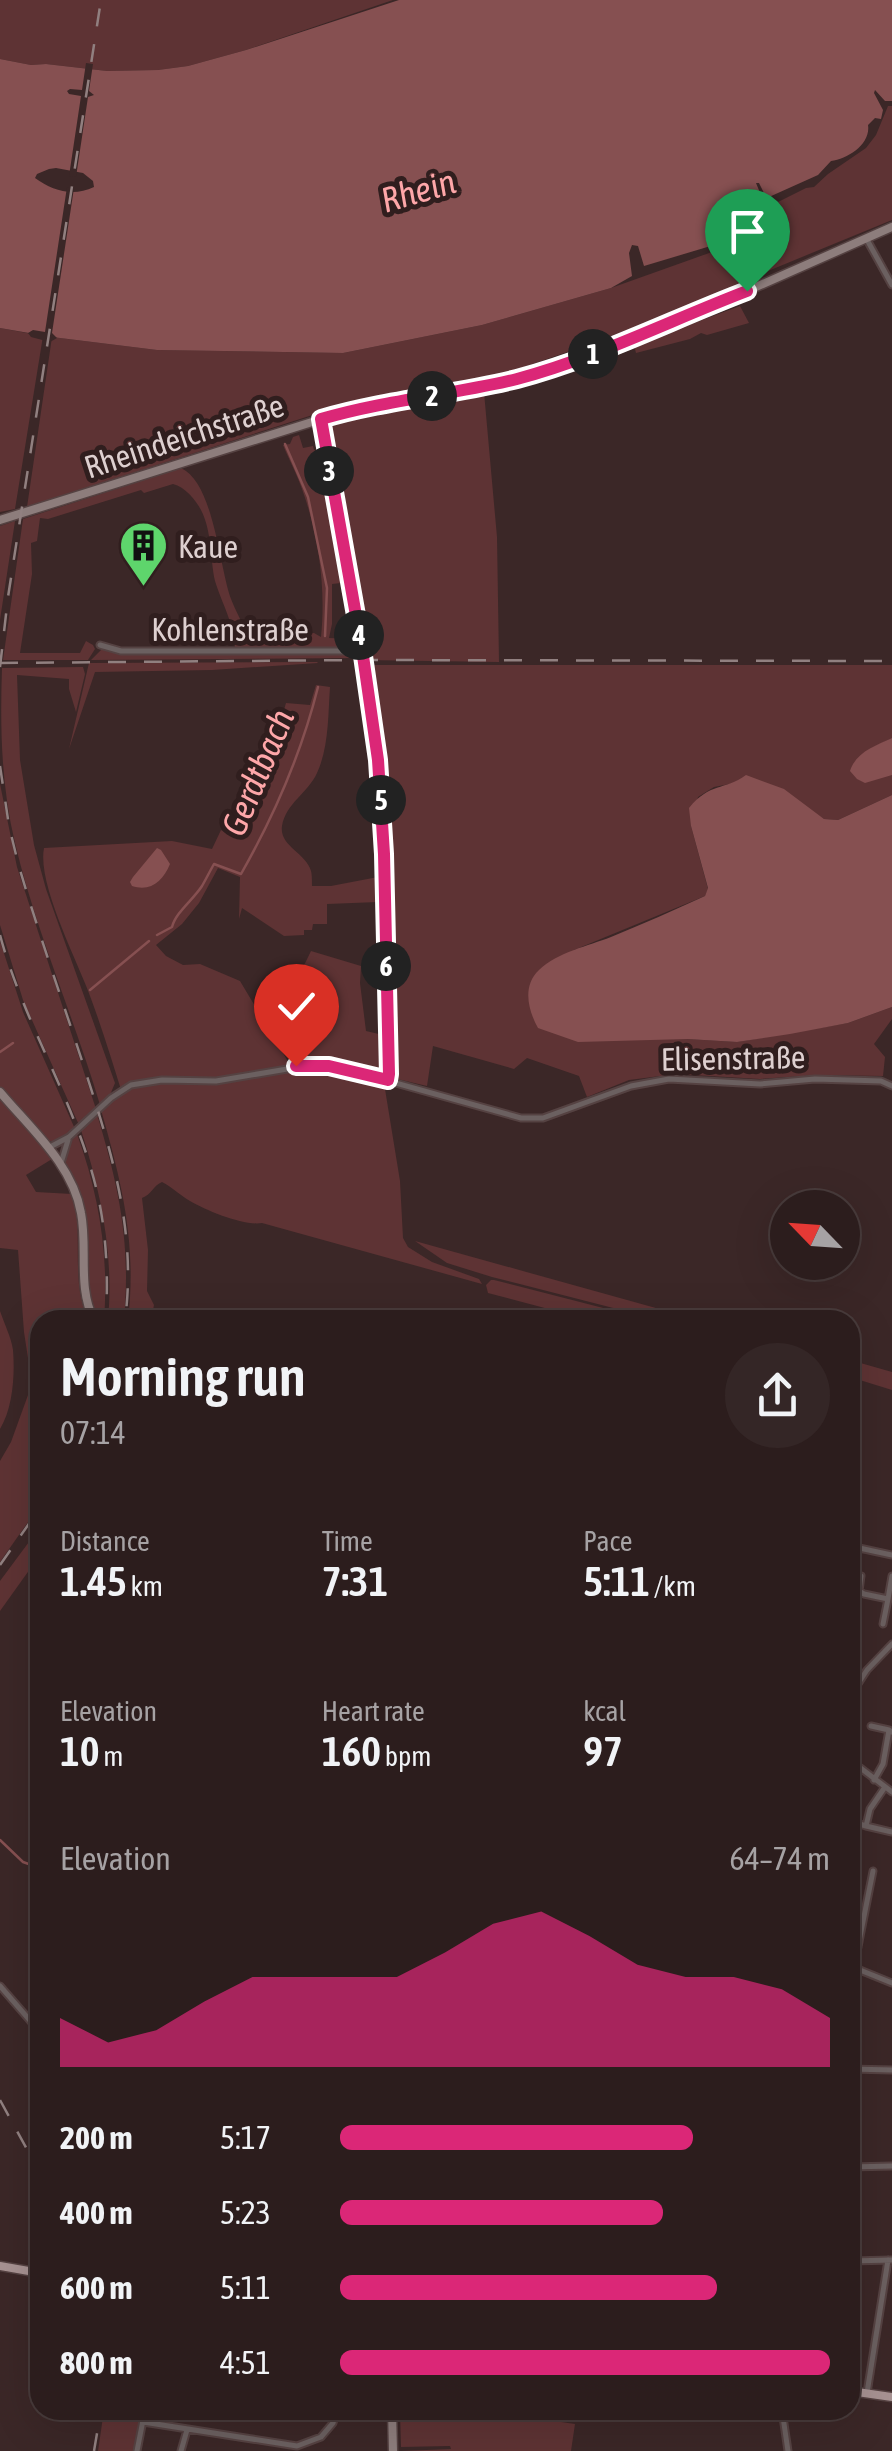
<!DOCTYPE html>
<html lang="en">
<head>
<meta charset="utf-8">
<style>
  :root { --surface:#2c1d1d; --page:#342626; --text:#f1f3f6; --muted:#a6a2a4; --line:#483b3b; --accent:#db2777 }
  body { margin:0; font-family:"Asap Condensed",sans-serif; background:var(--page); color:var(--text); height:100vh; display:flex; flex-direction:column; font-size:38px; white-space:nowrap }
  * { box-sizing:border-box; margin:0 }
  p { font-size:32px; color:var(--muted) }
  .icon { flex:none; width:55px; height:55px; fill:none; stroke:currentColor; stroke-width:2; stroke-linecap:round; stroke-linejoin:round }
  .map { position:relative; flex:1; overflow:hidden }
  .sheet { position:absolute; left:30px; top:1310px; width:830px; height:1110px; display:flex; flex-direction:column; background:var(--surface); border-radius:30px; box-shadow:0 10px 40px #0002,0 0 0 2px var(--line) }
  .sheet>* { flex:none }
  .needle { width:65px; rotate:295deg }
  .controls { position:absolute; left:770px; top:1190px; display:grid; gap:20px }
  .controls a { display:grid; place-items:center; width:90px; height:90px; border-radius:50%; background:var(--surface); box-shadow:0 10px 40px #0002,0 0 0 2px var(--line); font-size:50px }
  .pin { position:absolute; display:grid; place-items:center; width:85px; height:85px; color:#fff; margin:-102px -42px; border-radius:50% 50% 50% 0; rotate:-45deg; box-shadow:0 0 10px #0007 }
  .pin .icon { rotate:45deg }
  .km { position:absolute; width:50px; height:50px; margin:-25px; border-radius:50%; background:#222; color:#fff; font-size:28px; line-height:50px; text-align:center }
  .round { display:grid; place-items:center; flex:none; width:105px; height:105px; border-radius:52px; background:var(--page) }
  .headline { display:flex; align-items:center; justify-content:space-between; height:170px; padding:0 30px }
  h1 { font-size:55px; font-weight:600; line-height:75px }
  .stats { display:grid; grid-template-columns:repeat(3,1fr); gap:15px; height:170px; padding:10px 30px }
  .stats div { display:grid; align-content:center }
  .stats b { font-size:42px; font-weight:600 }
  .stats small { font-size:28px; font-weight:400 }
  .stats p { font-size:28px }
  .chart { height:280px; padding:20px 30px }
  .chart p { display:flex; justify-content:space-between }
  .chart svg { width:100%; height:180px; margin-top:10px; fill:var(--accent); opacity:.7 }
  ul { padding:0 30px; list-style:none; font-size:32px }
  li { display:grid; grid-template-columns:160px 120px 1fr; align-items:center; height:75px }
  li i { height:25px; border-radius:12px; background:var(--accent) }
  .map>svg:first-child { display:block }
  .green { fill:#5e3334 }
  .water { fill:#865051; fill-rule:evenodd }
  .pier { fill:#3b2727 }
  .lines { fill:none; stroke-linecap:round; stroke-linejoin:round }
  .stream { stroke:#865051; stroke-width:2.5 }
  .minor-casing { stroke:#554242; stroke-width:9 }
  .secondary-casing { stroke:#554242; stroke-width:11 }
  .primary-casing { stroke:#554242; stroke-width:11 }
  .minor { stroke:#6b6060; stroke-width:5 }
  .secondary { stroke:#8d7d7c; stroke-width:8 }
  .primary { stroke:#a79292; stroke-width:8 }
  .rail { stroke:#918080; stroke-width:2.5; stroke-dasharray:18 18; stroke-linecap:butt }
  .route-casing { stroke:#fff; stroke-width:20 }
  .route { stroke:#db2777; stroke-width:12 }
  .labels { text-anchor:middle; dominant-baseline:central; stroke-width:10; stroke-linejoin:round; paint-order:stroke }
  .street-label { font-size:32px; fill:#ded0d0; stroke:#301e1e }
  .poi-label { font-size:32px; fill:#ded0d0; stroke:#301e1e; text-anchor:start }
  .water-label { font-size:35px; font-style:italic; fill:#fea7a9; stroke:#301e1e }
</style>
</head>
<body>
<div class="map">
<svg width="892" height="2451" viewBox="0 0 892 2451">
  <rect width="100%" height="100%" fill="#3b2727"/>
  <!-- green -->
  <path class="green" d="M0,0h393l-147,50 -58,16 -30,4 -51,1 -61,-7 -15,1 -31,-6z
    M888,106h4v114l-141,58 -44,22 -131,49 -93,32 14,156 2,125 -136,-2v-17l-38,-232 -298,96 25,-170 105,13 186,3 139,-28 129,-37 129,-46 36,-39 30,-15 8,-1 14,-13 38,-26 10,-13z
    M740,306l9,17 -42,12 -6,-2 -11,6 -54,14 -2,-8z
    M0,328l43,8 -28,173 -15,3z
    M299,435l4,13 10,-2 1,4 4,-1 29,147h-5l-1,-13 -9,1v40l-3,14 22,1 -2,8 -114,3c0,-25 -13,-46 -20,-69 -5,-23 -3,-50 -14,-71 -6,-11 -16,-23 -28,-26l-29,9 -3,-3 -93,29 -8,-1 -3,23 -6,2 1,31 -12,79h60l6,-12 7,4 2,4 -7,11h-85l20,-141 158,-51c33,15 38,98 50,131 5,13 12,24 16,37l67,-3 7,4c5,-49 -2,-101 -19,-148 -5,-15 -13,-29 -19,-44l7,-1 3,-7z
    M15,521l-15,99v-94z
    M102,649l18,5 234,-1 4,5 -267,2z
    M317,662l1,1 -106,7 -117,2 -26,77 20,-86z
    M369,665h523v73l-20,10 20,-5v52l-54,25 -14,-1 -12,-7 -77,-29 -21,4 -16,10 -7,29 17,63 -3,7 -131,54 113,89 50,3 111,-19 44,-16v12l-18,25 11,13 -2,19 -64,-1 -59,4 -84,-5 -47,6 -42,17 -8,-21 -52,-18 -13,11 -81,-23 -6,40 -34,-8 -1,-223 -5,-95z
    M83,667l2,7 -9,38 -7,-23v-10l-52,-4 3,85 14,85 12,44 69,194 -5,12 -10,10c-26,-88 -64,-173 -85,-262 -14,-58 -15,-117 -13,-175z
    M316,685l14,2c-2,28 -1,60 -13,86 -9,20 -31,30 -35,53 -3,20 24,27 29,45 1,3 1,12 1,15h19l47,-9v25l-51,2v20h-14l-1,6h-8v5l-20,1 -42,-28 -3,11 1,-42 -22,-9 -19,35 -17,21 -26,21 10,11 17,9 17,-1 40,17 53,89 52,2 39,11 16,98 3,57 5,9 24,15 47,17 3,5 -220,-61c-18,3 -55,-12 -72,-22 -10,-6 -18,-14 -28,-19 -8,3 -11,13 -20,16l6,52 -1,41 7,14 -3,15h-23c9,-76 -6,-137 -27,-210l21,-17c-10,-32 -20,-65 -32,-97 -13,-36 -53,-112 -46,-148l128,-7 40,8 9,-19 10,6 22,-39 25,-66 8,-28 24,2z
    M0,784l17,83 79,242 -17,16 -56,-125 -23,-75z
    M0,941l23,71 52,117 -16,12h-12l-47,-54z
    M311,951l50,15 -1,17 6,48 17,4 1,35 -5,4 -43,-10 -34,-1 -9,-7 -27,-41 3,-3 -3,-4 25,-16z
    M0,1098l52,61 -26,16 10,17 36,2c13,40 -3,88 17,126h-49v185l-40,57v-101l11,-19 21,-58 -8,-52 -6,-82 -18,-2z
    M97,1114c22,74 34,128 27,206h-16c6,-66 -7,-127 -27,-190z
    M77,1134c22,60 32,122 27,186h-5l-6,-8 -4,-17v-48l-7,-51 -18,-33 3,-17z
    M415,1241l284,79h-39l-168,-43 -45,-14z
    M491,1280h3l156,40h-60l-102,-27 -2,-8z
    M0,1311c4,12 11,26 13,39 2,24 0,58 -13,79z
    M850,1360l42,12v18l-42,-13z
    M40,1527v28l-40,56v-30z
    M104,2410h38l-7,41h-37z
    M424,2410h50l16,12 2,-10 83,12 -4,27h-170l50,-2 -1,-3 -49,1 -1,-35 22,1z"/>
  <!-- water -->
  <path class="water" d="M399,0h493v101h-7l-10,-11 -1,3 9,17 -2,9 -6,-1 -7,7c3,19 -20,34 -37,36l-13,14 -49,22h-3l-7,-14h-3l9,22 -7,17 -27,14 -17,9 -70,21 -6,-20 -6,-1 -3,8 3,23 -21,12 -129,37 -139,28 -186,-3 -105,-13 -52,-9v-269l31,6 15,-1 61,7 51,-1 30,-4 58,-16zM56,168l27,5 10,8 1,6c-21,10 -41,4 -59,-9l2,-4 12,-5z
    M892,738v37l-27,8 -8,-4 -7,-8c6,-19 25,-25 42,-33z
    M746,775l38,14 40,30 14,1 54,-25v212l-44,16 -58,11 -53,8 -50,-3 -109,3 -40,-14c-10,-18 -16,-42 1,-58 19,-18 49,-24 72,-33 32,-13 63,-27 94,-41l3,-8 -17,-62 -2,-18c21,-26 35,-17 57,-33z
    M157,848l4,2 9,14c-7,17 -19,28 -38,22l-2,-4 3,-5z"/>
  <!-- pier -->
  <path class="pier" d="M86,63l7,1 -4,27 5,4 -6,2 -12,80 -7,-1 12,-80 -12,-2 -2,-3 3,-2 12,1z
    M67,187l7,1 -22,145 5,5 -7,4 -19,-5 -3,-4 5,-3 12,2z"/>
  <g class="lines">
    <!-- stream -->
    <path class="stream" d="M285,444l23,53 19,91 -2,48
      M157,935l15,-8c4,-15 21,-27 30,-41 4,-7 8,-15 12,-22l27,10c33,-58 61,-123 77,-187
      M90,990l59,-49
      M0,1052l13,-9
      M0,1840l23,22 17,6"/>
    <defs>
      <path id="minor" d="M866,238l26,47
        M321,419l57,341 5,94 5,226
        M100,645l21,6h227l13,-2
        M48,1148l21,-11 42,-39 20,-13 31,-5 54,1 95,-16 38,5 172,48h22l88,-32 38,-7 91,5 55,-5 66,2 11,5
        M61,1163l7,-23
        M850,1546l42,9
        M850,1574l11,2 -2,15 5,3 24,5 4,-23
        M883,1624l5,-25
        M850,1696l17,-26 25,-26
        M871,1726l18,4
        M850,1760l42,32
        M874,1780l9,-16 6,-34 3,2
        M850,1821l16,5 4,-17 15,-22
        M866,1826l26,6
        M850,1966l42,17
        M854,1967l19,-96
        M0,1986l40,46
        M850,2069l42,1
        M850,2167l42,-1
        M850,2261l42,-1
        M867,2393l21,-133
        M782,2410l6,41
        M143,2422l154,24 24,-9 12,-14 4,-13
        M137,2451l8,-41
        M181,2451l6,-21"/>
      <path id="secondary" d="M0,520l344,-108 126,-22 83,-22 194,-77 145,-64
        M0,1092c31,37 73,73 81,121 7,36 -4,74 13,107
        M392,2410l1,41"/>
      <path id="primary" d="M0,2266l40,7
        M850,2391l42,6"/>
    </defs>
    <!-- minor casing -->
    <use href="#minor" class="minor-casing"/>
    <!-- secondary casing -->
    <use href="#secondary" class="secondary-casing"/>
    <!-- primary casing -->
    <use href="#primary" class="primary-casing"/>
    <!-- minor -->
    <use href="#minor" class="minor"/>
    <!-- secondary -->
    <use href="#secondary" class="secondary"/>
    <!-- primary -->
    <use href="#primary" class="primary"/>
    <!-- rail -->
    <path class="rail" d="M0,663l363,-3 529,1
      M0,667l8,-70 93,-597
      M0,766l9,60 9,37c20,69 44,136 66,204 27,83 53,164 41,253
      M0,935c24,90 78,170 98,261 9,41 10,82 8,124
      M0,1565l40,-57
      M0,2100l40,73
      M94,2451l7,-41"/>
  </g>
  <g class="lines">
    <defs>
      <path id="route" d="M296,1066h33l59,14 1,-6 -5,-220 -6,-94 -16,-111 -41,-230c64,-19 131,-24 196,-40 79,-21 154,-59 230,-88"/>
    </defs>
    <!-- route casing -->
    <use href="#route" class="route-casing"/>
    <!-- route -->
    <use href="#route" class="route"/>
  </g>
  <!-- icons -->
  <defs>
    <symbol id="building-pin" viewBox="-11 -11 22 30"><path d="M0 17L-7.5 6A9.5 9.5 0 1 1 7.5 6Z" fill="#5ed56c" stroke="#301e1e"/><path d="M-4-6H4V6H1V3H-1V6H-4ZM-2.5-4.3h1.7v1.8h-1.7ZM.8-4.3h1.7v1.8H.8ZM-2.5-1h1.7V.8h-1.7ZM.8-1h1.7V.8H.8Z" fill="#111"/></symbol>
  </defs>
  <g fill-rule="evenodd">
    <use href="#building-pin" x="116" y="518" width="55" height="75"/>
  </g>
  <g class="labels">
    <!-- street labels -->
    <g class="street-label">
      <text transform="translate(184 436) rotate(-18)">Rheindeichstraße</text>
      <text x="230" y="629">Kohlenstraße</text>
      <text transform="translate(733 1058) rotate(-1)">Elisenstraße</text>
    </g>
    <!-- poi labels -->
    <g class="poi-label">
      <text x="178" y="546">Kaue</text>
    </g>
    <!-- water labels -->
    <g class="water-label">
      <text transform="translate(418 190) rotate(-16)">Rhein</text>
      <text transform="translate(257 772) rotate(-67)">Gerdtbach</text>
    </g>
  </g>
</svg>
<div class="controls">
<a><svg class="needle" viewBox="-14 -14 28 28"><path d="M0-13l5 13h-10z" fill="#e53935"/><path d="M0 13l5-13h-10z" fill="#a6a2a4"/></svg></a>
</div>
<div class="pin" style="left:747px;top:291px;background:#1e9e55"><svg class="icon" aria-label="arrive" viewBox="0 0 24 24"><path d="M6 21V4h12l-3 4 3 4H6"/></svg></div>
<div class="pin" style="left:296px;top:1066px;background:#d93025"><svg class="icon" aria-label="check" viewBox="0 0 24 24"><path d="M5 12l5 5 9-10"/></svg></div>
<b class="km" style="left:593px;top:354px">1</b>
<b class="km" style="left:432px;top:396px">2</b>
<b class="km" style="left:329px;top:471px">3</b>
<b class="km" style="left:359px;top:635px">4</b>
<b class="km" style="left:381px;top:800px">5</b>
<b class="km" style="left:386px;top:966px">6</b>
<section class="sheet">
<div class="headline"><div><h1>Morning run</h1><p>07:14</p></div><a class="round"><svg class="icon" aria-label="share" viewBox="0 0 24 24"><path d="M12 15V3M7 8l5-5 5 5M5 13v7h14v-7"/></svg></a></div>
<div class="stats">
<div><p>Distance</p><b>1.45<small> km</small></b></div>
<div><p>Time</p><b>7:31</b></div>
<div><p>Pace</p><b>5:11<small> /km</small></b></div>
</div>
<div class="stats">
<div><p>Elevation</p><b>10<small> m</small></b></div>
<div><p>Heart rate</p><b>160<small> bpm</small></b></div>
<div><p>kcal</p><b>97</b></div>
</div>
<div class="chart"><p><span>Elevation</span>64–74 m</p>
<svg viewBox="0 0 160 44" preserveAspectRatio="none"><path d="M0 44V32L10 38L20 35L30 28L40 22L50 22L60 22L70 22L80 16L90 9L100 6L110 12L120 19L130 22L140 22L150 25L160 32V44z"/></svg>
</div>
<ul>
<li><b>200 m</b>5:17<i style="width:72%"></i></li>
<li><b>400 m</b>5:23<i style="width:66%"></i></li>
<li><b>600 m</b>5:11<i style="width:77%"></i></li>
<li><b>800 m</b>4:51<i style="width:100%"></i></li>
</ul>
</section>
</div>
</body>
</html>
